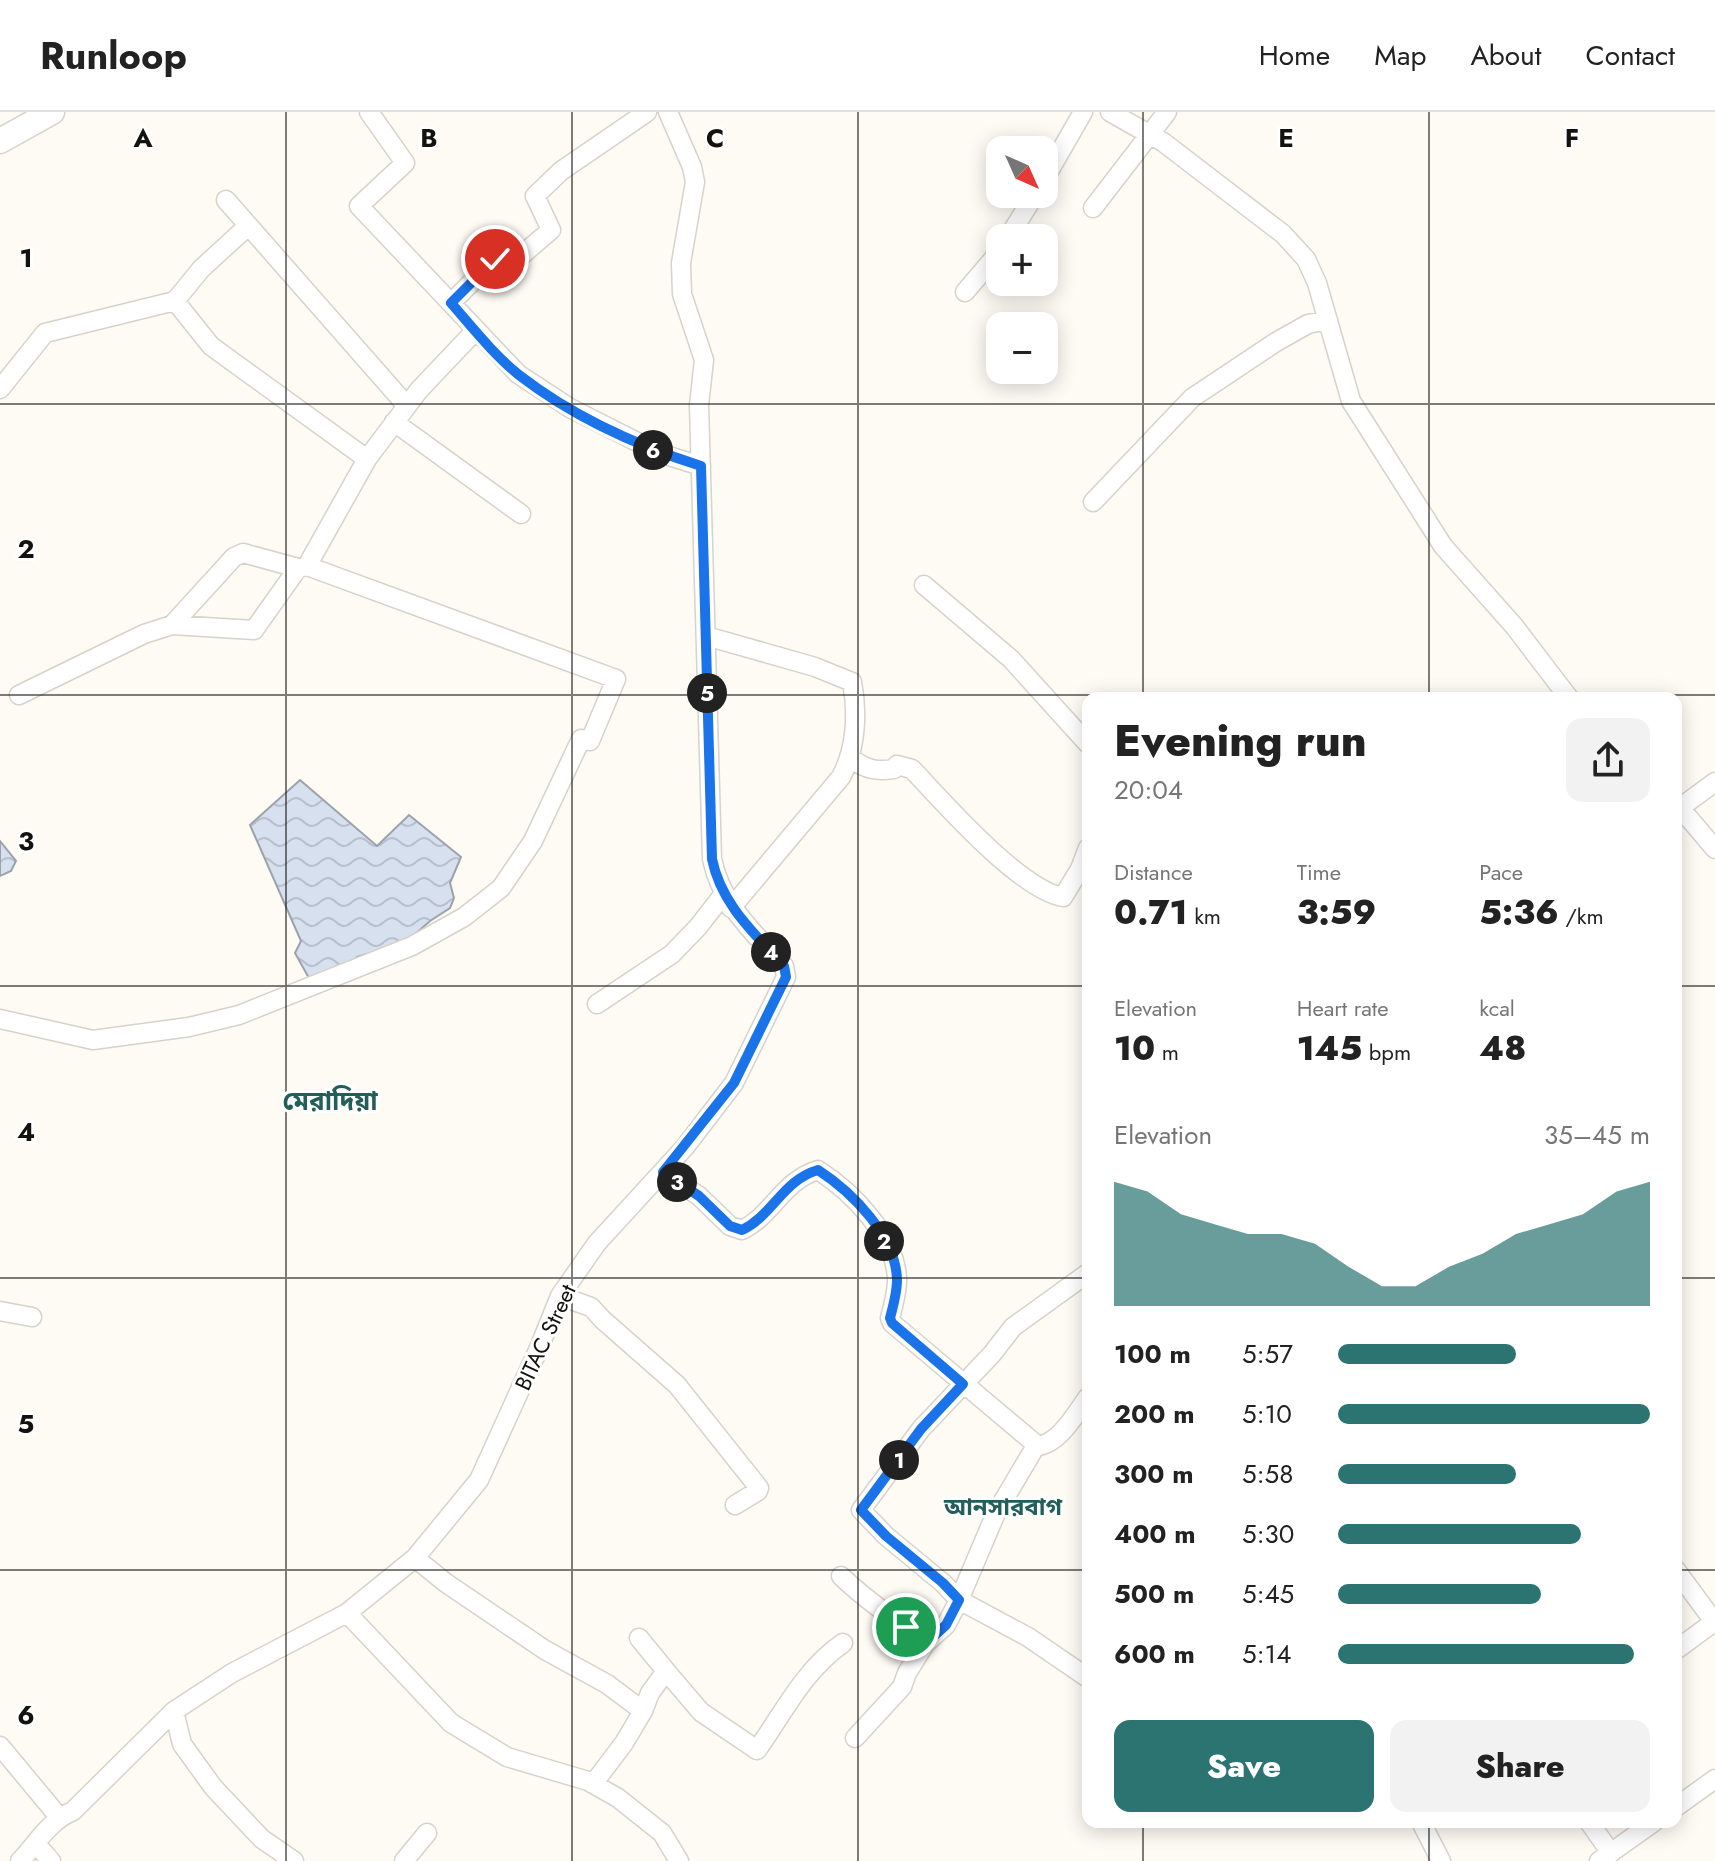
<!DOCTYPE html>
<html lang="en">
<head>
<meta charset="utf-8">
<style>
  :root { --surface:#fff; --page:#f2f2f2; --text:#222; --muted:#767676; --line:#e0e0e0; --accent:#2b7471 }
  body { margin:0; font-family:Jost,"Noto Sans Bengali",sans-serif; background:var(--page); color:var(--text); height:100vh; display:flex; flex-direction:column; font-size:30px; white-space:nowrap }
  * { box-sizing:border-box; margin:0 }
  p { font-size:26px; color:var(--muted) }
  .icon { flex:none; width:44px; height:44px; fill:none; stroke:currentColor; stroke-width:2; stroke-linecap:round; stroke-linejoin:round }
  .map { position:relative; flex:1; overflow:hidden }
  .details { position:absolute; left:1082px; top:580px; width:600px; height:1136px; display:flex; flex-direction:column; background:var(--surface); border-radius:16px; box-shadow:0 4px 20px #0003 }
  .details>* { flex:none }
  .needle { width:52px; rotate:135deg }
  .tools { position:absolute; left:986px; top:24px; display:grid; gap:16px }
  .tools a { display:grid; place-items:center; width:72px; height:72px; border-radius:16px; background:var(--surface); box-shadow:0 4px 20px #0003; font-size:40px }
  .pin { position:absolute; display:grid; place-items:center; width:68px; height:68px; color:#fff; margin:-34px; border:4px solid #fff; border-radius:50%; box-shadow:0 2px 8px #0007 }
  .km { position:absolute; width:40px; height:40px; margin:-20px; border-radius:50%; background:#222; color:#fff; font-size:22px; line-height:40px; text-align:center }
  .round { display:grid; place-items:center; flex:none; width:84px; height:84px; border-radius:16px; background:var(--page) }
  .overview { display:flex; align-items:center; justify-content:space-between; height:136px; padding:0 32px }
  h1 { font-size:44px; font-weight:800; line-height:60px }
  .figures { display:grid; grid-template-columns:repeat(3,1fr); gap:12px; height:136px; padding:8px 32px }
  .figures div { display:grid; align-content:center }
  .figures b { font-size:34px; font-weight:800 }
  .figures small { font-size:22px; font-weight:400 }
  .figures p { font-size:22px }
  .chart { height:224px; padding:16px 32px }
  .chart p { display:flex; justify-content:space-between }
  .chart svg { width:100%; height:144px; margin-top:8px; fill:var(--accent); opacity:.7 }
  .cta { display:flex; gap:16px; margin-top:auto; padding:16px 32px }
  .cta a { flex:1; height:92px; border-radius:16px; background:var(--accent); color:#fff; font-size:32px; font-weight:800; line-height:92px; text-align:center }
  .cta a+a { background:var(--page); color:var(--text) }
  ul { padding:0 32px; list-style:none; font-size:26px }
  li { display:grid; grid-template-columns:128px 96px 1fr; align-items:center; height:60px }
  li i { height:20px; border-radius:10px; background:var(--accent) }
  header { display:flex; align-items:center; gap:48px; box-sizing:border-box; height:112px; padding:0 40px; background:var(--surface); border-bottom:2px solid var(--line) }
  header strong { font-size:38px }
  nav { display:flex; gap:44px; margin-inline-start:auto; font-size:28px }
  .map>svg:first-child { display:block }
  .water { fill:url(#water-waves); stroke:#9ca2ac; stroke-width:2 }
  .lines { fill:none; stroke-linecap:round; stroke-linejoin:round }
  .street-casing { stroke:#d7d2ca; stroke-width:21 }
  .secondary-casing { stroke:#d7d2ca; stroke-width:27 }
  .street { stroke:#fff; stroke-width:18 }
  .secondary { stroke:#fff; stroke-width:24 }
  .route-casing { stroke:#fff; stroke-width:16 }
  .route { stroke:#1a73e8; stroke-width:10 }
  .grid { fill:none; stroke:#13120f; stroke-width:2; stroke-opacity:0.55 }
  .labels { text-anchor:middle; dominant-baseline:central; stroke-width:6; stroke-linejoin:round; paint-order:stroke }
  .street-label { font-size:22px; fill:#13120f; stroke:#fff }
  .neighbourhood-label { font-size:24px; font-weight:bold; fill:#245e5b; stroke:#fff }
  .quarter-label { font-size:26px; font-weight:bold; fill:#245e5b; stroke:#fff }
  .grid-label { font-size:26px; text-anchor:middle; font-weight:bold; fill:#13120f; stroke:#fff; stroke-width:6; stroke-linejoin:round; paint-order:stroke }
</style>
</head>
<body>
<header>
<strong>Runloop</strong>
<nav><a>Home</a><a>Map</a><a>About</a><a>Contact</a></nav>
</header>
<div class="map">
<svg width="1715" height="1749" viewBox="0 0 1715 1749">
  <defs>
    <pattern id="water-waves" width="16" height="10" patternUnits="userSpaceOnUse" patternTransform="scale(2)"><rect width="16" height="10" fill="#d7e0ef"/><path d="M0 5q4-4 8 0t8 0" fill="none" stroke="#b8bfcc"/></pattern>
  </defs>
  <rect width="100%" height="100%" fill="#fefaf4"/>
  <!-- water -->
  <path class="water" d="M300,668l77,66 32,-31 52,42 -11,26 4,15 -4,10 -20,13 -25,22 -48,14 -7,7 -15,3 -25,13 -15,-27 6,-12 -51,-116z
    M0,729l16,20 -5,10 -11,5z"/>
  <g class="lines">
    <defs>
      <path id="street" d="M369,0l36,51 -46,43 159,168 52,34 89,45 42,13
        M1110,0l53,30 120,92 23,25 11,24 34,118 92,145 71,80 55,72
        M1044,68l39,-68
        M226,88l181,206
        M1093,96l74,-96
        M1008,126l27,-44
        M965,180l35,-41
        M175,189l36,45 156,113
        M451,191l44,-44 14,7 42,-36 -16,-34 26,-25 86,-59
        M0,277l45,-56 130,-32 26,-32 47,-43
        M394,310l127,92
        M1093,390l99,-104 84,-56 32,-18 20,-4
        M924,473l87,74 77,85
        M172,513l62,-68 9,-4 55,15
        M706,524l109,31 37,15c6,31 4,67 -11,95l-110,131
        M19,583l125,-61 28,-9 82,5 44,-62 9,-2 60,-107 52,-69 56,-59
        M851,647c16,10 24,13 43,10l3,-4 15,4c31,33 108,121 151,128l17,-28 8,-21
        M1676,691l39,46
        M1681,695l34,-25
        M597,892l75,-50 26,-27 25,-32
        M0,907l93,21 96,-13 50,-12 173,-69 52,-29 37,-29 32,-47 48,-102 9,2 26,-62 -309,-113
        M663,1060l36,24 31,30 12,4c31,-15 40,-49 76,-60 34,22 78,66 79,110 0,12 -4,27 -7,38l2,5 146,123c22,-3 38,-33 50,-49
        M560,1184l31,11 12,13 74,65 82,103 -1,3 -23,14
        M0,1199l32,6
        M1038,1334l-4,3 -38,64 -37,87 69,37 60,41
        M415,1446l31,25 99,67 62,34 36,27 -19,32 -31,41
        M1676,1458l39,53
        M841,1464c26,26 57,44 84,68
        M347,1501l104,110 56,34 81,24 30,17 44,35 17,28
        M639,1526l27,33 -16,22 -7,18
        M1676,1538l38,-28
        M666,1559l35,41 56,38c27,-38 47,-80 86,-107
        M174,1599l8,33 31,43 49,52 32,22
        M855,1626l47,-51 5,-14 18,-29 21,-19 13,-25 -16,-17 -57,-47 -25,-26 60,-81 71,-75 21,-27 75,-54
        M0,1634l59,71
        M1676,1695l39,-28
        M1421,1710l20,39
        M1589,1710l22,31
        M36,1732l15,17
        M20,1749c17,-18 29,-40 53,-50l101,-100 58,-38 115,-60 68,-55 64,-78 60,-132 21,-52 37,-53 88,-96 49,-64 52,-106 -2,-11c-30,-33 -63,-62 -72,-107l-13,-454 5,-45 -22,-66 -1,-31 14,-81 -3,-15 -24,-55
        M404,1749l23,-28
        M1599,1749l55,-39"/>
      <path id="secondary" d="M0,29l52,-29"/>
    </defs>
    <!-- street casing -->
    <use href="#street" class="street-casing"/>
    <!-- secondary casing -->
    <use href="#secondary" class="secondary-casing"/>
    <!-- street -->
    <use href="#street" class="street"/>
    <!-- secondary -->
    <use href="#secondary" class="secondary"/>
  </g>
  <g class="lines">
    <defs>
      <path id="route" d="M495,147l-44,44c21,24 43,52 68,72 53,41 119,71 182,91l11,393c9,45 42,74 72,107l2,11 -52,106 -71,89 36,24 31,30 12,4c30,-14 41,-50 76,-60 34,22 78,66 79,110 0,12 -4,27 -7,38l2,5 71,61 -42,45 -60,81 25,26 57,47 16,17 -13,25 -21,19 -19,-17"/>
    </defs>
    <!-- route casing -->
    <use href="#route" class="route-casing"/>
    <!-- route -->
    <use href="#route" class="route"/>
  </g>
  <!-- grid -->
  <path class="grid" d="M286,0v1749M572,0v1749M858,0v1749M1143,0v586M1429,0v586M0,292h1715M0,583h1715M0,874h1088M1676,874h39M0,1166h1088M1676,1166h39M0,1458h1088M1676,1458h39M1143,1710v39M1429,1710v39"/>
  <g class="labels">
    <!-- street labels -->
    <g class="street-label">
      <text transform="translate(545 1225) rotate(-65)">BITAC Street</text>
    </g>
    <!-- neighbourhood labels -->
    <g class="neighbourhood-label">
      <text x="1003" y="1394">আনসারবাগ</text>
    </g>
    <!-- quarter labels -->
    <g class="quarter-label">
      <text x="330" y="989">মেরাদিয়া</text>
    </g>
  </g>
  <g class="grid-label">
    <text x="143" y="35">A</text>
    <text x="429" y="35">B</text>
    <text x="715" y="35">C</text>
    <text x="1286" y="35">E</text>
    <text x="1572" y="35">F</text>
    <text x="26" y="155">1</text>
    <text x="26" y="446">2</text>
    <text x="26" y="738">3</text>
    <text x="26" y="1029">4</text>
    <text x="26" y="1321">5</text>
    <text x="26" y="1612">6</text>
  </g>
</svg>
<div class="tools">
<a><svg class="needle" viewBox="-14 -14 28 28"><path d="M0-13l5 13h-10z" fill="#e53935"/><path d="M0 13l5-13h-10z" fill="#767676"/></svg></a>
<a>+</a>
<a>−</a>
</div>
<div class="pin" style="left:906px;top:1515px;background:#1e9e55"><svg class="icon" aria-label="arrive" viewBox="0 0 24 24"><path d="M6 21V4h12l-3 4 3 4H6"/></svg></div>
<div class="pin" style="left:495px;top:147px;background:#d93025"><svg class="icon" aria-label="check" viewBox="0 0 24 24"><path d="M5 12l5 5 9-10"/></svg></div>
<b class="km" style="left:899px;top:1348px">1</b>
<b class="km" style="left:884px;top:1129px">2</b>
<b class="km" style="left:677px;top:1070px">3</b>
<b class="km" style="left:771px;top:840px">4</b>
<b class="km" style="left:707px;top:581px">5</b>
<b class="km" style="left:653px;top:338px">6</b>
<section class="details">
<div class="overview"><div><h1>Evening run</h1><p>20:04</p></div><a class="round"><svg class="icon" aria-label="share" viewBox="0 0 24 24"><path d="M12 15V3M7 8l5-5 5 5M5 13v7h14v-7"/></svg></a></div>
<div class="figures">
<div><p>Distance</p><b>0.71<small> km</small></b></div>
<div><p>Time</p><b>3:59</b></div>
<div><p>Pace</p><b>5:36<small> /km</small></b></div>
</div>
<div class="figures">
<div><p>Elevation</p><b>10<small> m</small></b></div>
<div><p>Heart rate</p><b>145<small> bpm</small></b></div>
<div><p>kcal</p><b>48</b></div>
</div>
<div class="chart"><p><span>Elevation</span>35–45 m</p>
<svg viewBox="0 0 160 44" preserveAspectRatio="none"><path d="M0 44V6L10 9L20 16L30 19L40 22L50 22L60 25L70 32L80 38L90 38L100 32L110 28L120 22L130 19L140 16L150 9L160 6V44z"/></svg>
</div>
<ul>
<li><b>100 m</b>5:57<i style="width:57%"></i></li>
<li><b>200 m</b>5:10<i style="width:100%"></i></li>
<li><b>300 m</b>5:58<i style="width:57%"></i></li>
<li><b>400 m</b>5:30<i style="width:78%"></i></li>
<li><b>500 m</b>5:45<i style="width:65%"></i></li>
<li><b>600 m</b>5:14<i style="width:95%"></i></li>
</ul>
<div class="cta"><a>Save</a><a>Share</a></div>
</section>
</div>
</body>
</html>
